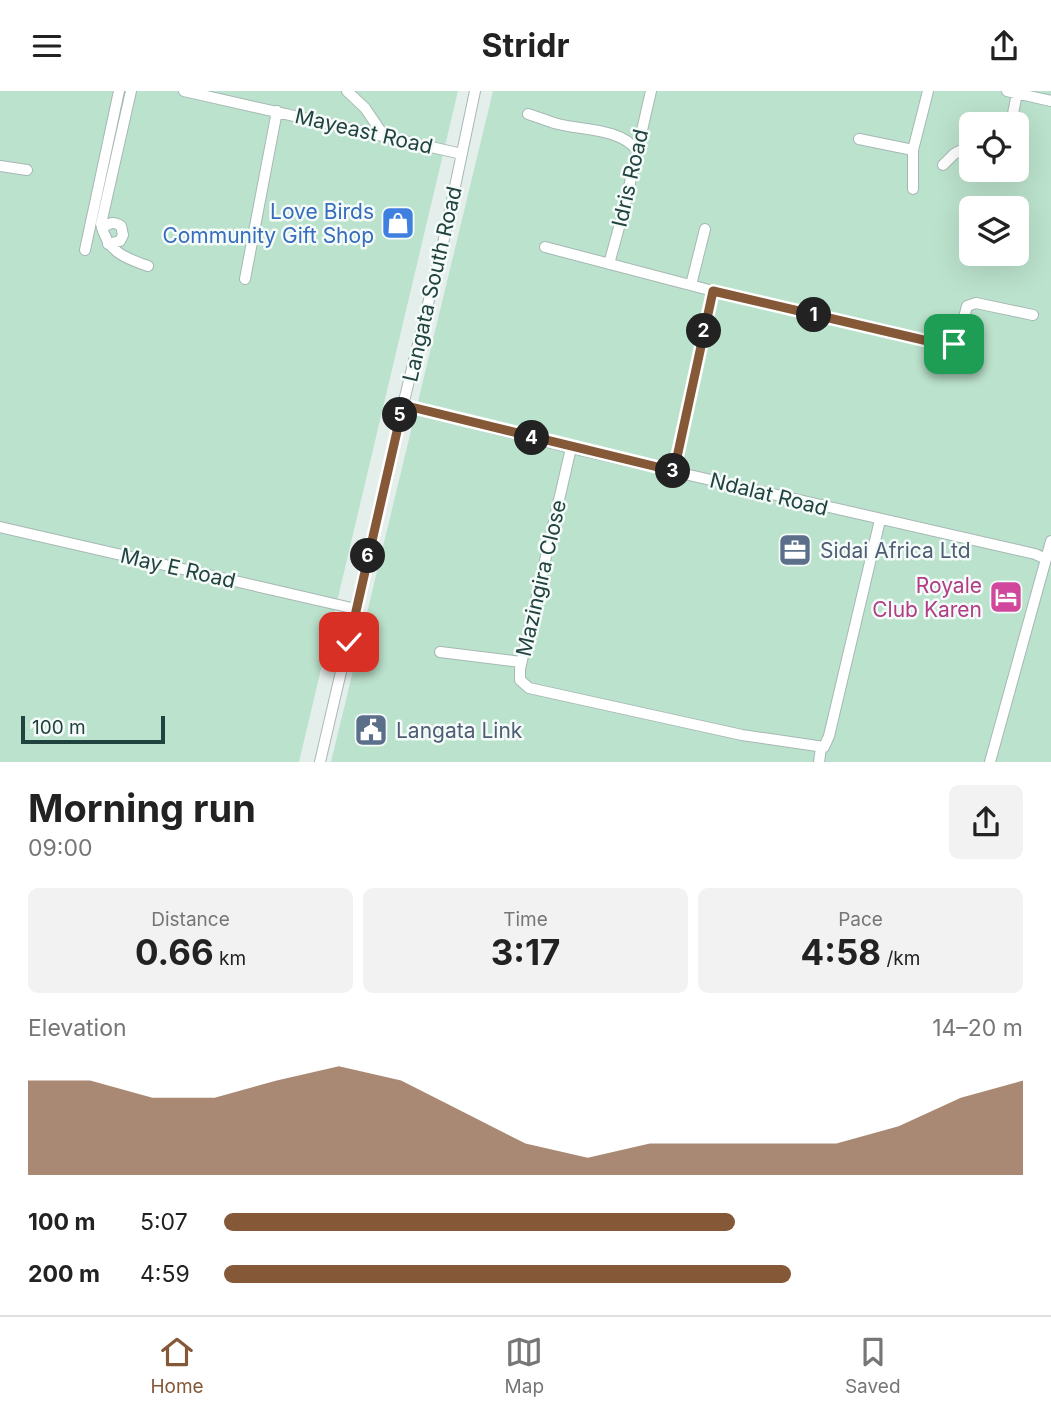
<!DOCTYPE html>
<html lang="en">
<head>
<meta charset="utf-8">
<style>
  :root { --surface:#fff; --page:#f2f2f2; --text:#222; --muted:#767676; --line:#e0e0e0; --accent:#855838 }
  body { margin:0; font-family:Inter,sans-serif; background:var(--page); color:var(--text); height:100vh; display:flex; flex-direction:column; font-size:26px; white-space:nowrap }
  * { box-sizing:border-box; margin:0 }
  p { font-size:23px; color:var(--muted) }
  .icon { flex:none; width:38px; height:38px; fill:none; stroke:currentColor; stroke-width:2; stroke-linecap:round; stroke-linejoin:round }
  .map { position:relative; height:671px; overflow:hidden }
  .side { display:flex; flex-direction:column; background:var(--surface); flex:1 }
  .side>* { flex:none }
  .buttons { position:absolute; left:959px; top:21px; display:grid; gap:14px }
  .buttons a { display:grid; place-items:center; width:70px; height:70px; border-radius:10px; background:var(--surface); box-shadow:0 7px 28px #0002; font-size:35px }
  .scale { position:absolute; left:21px; bottom:18px; width:144px; box-sizing:border-box; padding-left:7px; border:4px solid #21433f; border-top:0; font-size:19px; line-height:24px; white-space:nowrap; color:#21433f; -webkit-text-stroke:5px #f5fbf9; paint-order:stroke }
  .pin { position:absolute; display:grid; place-items:center; width:60px; height:60px; color:#fff; margin:-30px; border-radius:14px; box-shadow:0 4px 10px #0006 }
  .km { position:absolute; width:35px; height:35px; margin:-18px; border-radius:50%; background:#222; color:#fff; font-size:19px; line-height:35px; text-align:center }
  .round { display:grid; place-items:center; flex:none; width:74px; height:74px; border-radius:10px; background:var(--page) }
  .headline { display:flex; align-items:center; justify-content:space-between; height:119px; padding:0 28px }
  h1 { font-size:38px; font-weight:700; line-height:52px }
  .figures { display:grid; grid-template-columns:repeat(3,1fr); gap:10px; height:119px; padding:7px 28px }
  .figures div { display:grid; align-content:center; border-radius:10px; background:var(--page); text-align:center }
  .figures b { font-size:35px; font-weight:700 }
  .figures small { font-size:19px; font-weight:400 }
  .figures p { font-size:19px }
  .chart { height:196px; padding:14px 28px }
  .chart p { display:flex; justify-content:space-between }
  .chart svg { width:100%; height:126px; margin-top:7px; fill:var(--accent); opacity:.7 }
  ul { padding:0 28px; list-style:none; font-size:23px }
  li { display:grid; grid-template-columns:112px 84px 1fr; align-items:center; height:52px }
  li i { height:18px; border-radius:9px; background:var(--accent) }
  header { display:flex; justify-content:space-between; align-items:center; height:91px; padding:0 28px; background:var(--surface); font-size:32px; font-weight:700 }
  .dock { display:flex; justify-content:space-around; align-items:center; height:98px; border-top:2px solid var(--line); background:var(--surface); font-size:19px; color:var(--muted) }
  .dock a { display:grid; justify-items:center; gap:4px }
  .dock .on { color:var(--accent) }
  .map>svg:first-child { display:block }
  .green { fill:#bbe2cc; fill-rule:evenodd }
  .lines { fill:none; stroke-linecap:round; stroke-linejoin:round }
  .minor-casing { stroke:#a6b8b5; stroke-width:12 }
  .minor { stroke:#fff; stroke-width:10 }
  .route-casing { stroke:#fff; stroke-width:14 }
  .route { stroke:#855838; stroke-width:9 }
  .labels { text-anchor:middle; dominant-baseline:central; stroke-width:5; stroke-linejoin:round; paint-order:stroke }
  .street-label { font-size:21px; fill:#21433f; stroke:#f5fbf9 }
  .shop-label { font-size:21px; fill:#366cbe; stroke:#f5fbf9; text-anchor:end }
  .service-label { font-size:21px; fill:#4e5e75; stroke:#f5fbf9; text-anchor:start }
  .hotel-label { font-size:21px; fill:#b23c85; stroke:#f5fbf9; text-anchor:end }
</style>
</head>
<body>
<header><svg class="icon" aria-label="menu" viewBox="0 0 24 24"><path d="M4 6h16M4 12h16M4 18h16"/></svg>Stridr<svg class="icon" aria-label="share" viewBox="0 0 24 24"><path d="M12 15V3M7 8l5-5 5 5M5 13v7h14v-7"/></svg></header>
<div class="map">
<svg width="1051" height="671" viewBox="0 0 1051 671">
  <rect width="100%" height="100%" fill="#e4efec"/>
  <!-- green -->
  <path class="green" d="M0,0h458l-159,671h-299z
    M493,0h558v671h-720zM971,33h46v46h-46zM971,117h46v46h-46z"/>
  <g class="lines">
    <defs>
      <path id="minor" d="M131,0l-30,133c6,27 23,34 47,42
        M184,0l278,63
        M347,0l18,17 19,28
        M1007,0l44,10
        M528,23c9,3 18,6 26,9 28,8 64,4 83,27
        M1011,33l6,-31
        M859,48l54,11
        M943,74l11,-11 17,-9
        M0,75l27,4
        M913,98v-39l15,-59
        M102,137c7,-5 11,-7 19,-2l2,9 -3,6 -12,3
        M545,156l168,44 236,55 9,-6 9,-34 9,-3 57,12
        M85,159l34,-159
        M609,173l15,-55 27,-118
        M245,188l32,-168
        M691,194l14,-56
        M403,314l168,43 464,106 11,5 5,-18
        M571,357l-51,221v11l9,8 213,47 82,12 5,-11 51,-216
        M674,380l39,-180
        M0,436l356,82
        M440,561l81,10
        M320,671l83,-357 41,-166 31,-148
        M819,671l2,-14
        M990,671l56,-203"/>
    </defs>
    <!-- minor casing -->
    <use href="#minor" class="minor-casing"/>
    <!-- minor -->
    <use href="#minor" class="minor"/>
  </g>
  <g class="lines">
    <defs>
      <path id="route" d="M349,551l54,-237 271,66 39,-180 236,55 5,-2"/>
    </defs>
    <!-- route casing -->
    <use href="#route" class="route-casing"/>
    <!-- route -->
    <use href="#route" class="route"/>
  </g>
  <!-- icons -->
  <defs>
    <symbol id="shop-square" viewBox="-11 -11 22 22"><rect x="-9" y="-9" width="18" height="18" rx="4" fill="#3f7fe0" stroke="#f5fbf9"/><path d="M-5-2.5h2.3a2.7 3.5 0 0 1 5.4 0H5L5.5 6h-11ZM-1.5-2.5h3a1.5 2.3 0 0 0-3 0Z" fill="#fff"/></symbol>
    <symbol id="office-square" viewBox="-11 -11 22 22"><rect x="-9" y="-9" width="18" height="18" rx="4" fill="#5c6f8a" stroke="#f5fbf9"/><path d="M-6-3h4V-5.5h4V-3h4V5H-6ZM-1-4.5V-3h2v-1.5ZM-6 0V1H6V0Z" fill="#fff"/></symbol>
    <symbol id="hotel-square" viewBox="-11 -11 22 22"><rect x="-9" y="-9" width="18" height="18" rx="4" fill="#d1479c" stroke="#f5fbf9"/><path d="M-6-4.5h1.5V1H6V5H4.5V3h-9V5H-6ZM-4 0a1.8 1.8 0 1 1 3.6 0ZM.5 0V-2.5h3Q6-2.5 6 0Z" fill="#fff"/></symbol>
    <symbol id="civic-square" viewBox="-11 -11 22 22"><rect x="-9" y="-9" width="18" height="18" rx="4" fill="#5c6f8a" stroke="#f5fbf9"/><path d="M-.6-6.5H3V-4.5H.6V-3L4-1V1h2V6H-6V1h2V-1L-.6-3ZM-1.2 2.5V6h2.4V2.5Z" fill="#fff"/></symbol>
  </defs>
  <g fill-rule="evenodd">
    <use href="#shop-square" x="379" y="113" width="38" height="38"/>
    <use href="#office-square" x="776" y="440" width="38" height="38"/>
    <use href="#hotel-square" x="987" y="487" width="38" height="38"/>
    <use href="#civic-square" x="352" y="620" width="38" height="38"/>
  </g>
  <g class="labels">
    <!-- street labels -->
    <g class="street-label">
      <text transform="translate(364 40) rotate(13)">Mayeast Road</text>
      <text transform="translate(630 87) rotate(-77)">Idris Road</text>
      <text transform="translate(432 193) rotate(-77)">Langata South Road</text>
      <text transform="translate(769 403) rotate(14)">Ndalat Road</text>
      <text transform="translate(178 477) rotate(13)">May E Road</text>
      <text transform="translate(541 487) rotate(-77)">Mazingira Close</text>
    </g>
    <!-- shop labels -->
    <g class="shop-label">
      <text x="374" y="120">Love Birds<tspan x="374" dy="24">Community Gift Shop</tspan></text>
    </g>
    <!-- service labels -->
    <g class="service-label">
      <text x="820" y="459">Sidai Africa Ltd</text>
      <text x="396" y="639">Langata Link</text>
    </g>
    <!-- hotel labels -->
    <g class="hotel-label">
      <text x="982" y="494">Royale<tspan x="982" dy="24">Club Karen</tspan></text>
    </g>
  </g>
</svg>
<div class="buttons">
<a><svg class="icon" aria-label="locate" viewBox="0 0 24 24"><circle cx="12" cy="12" r="6"/><path d="M12 2v4M12 18v4M2 12h4M18 12h4"/></svg></a>
<a><svg class="icon" aria-label="layers" viewBox="0 0 24 24"><path d="M12 4l9 5-9 5-9-5zM3 14l9 5 9-5"/></svg></a>
</div>
<div class="scale">100 m</div>
<div class="pin" style="left:954px;top:253px;background:#1e9e55"><svg class="icon" aria-label="arrive" viewBox="0 0 24 24"><path d="M6 21V4h12l-3 4 3 4H6"/></svg></div>
<div class="pin" style="left:349px;top:551px;background:#d93025"><svg class="icon" aria-label="check" viewBox="0 0 24 24"><path d="M5 12l5 5 9-10"/></svg></div>
<b class="km" style="left:814px;top:224px">1</b>
<b class="km" style="left:704px;top:240px">2</b>
<b class="km" style="left:673px;top:380px">3</b>
<b class="km" style="left:532px;top:347px">4</b>
<b class="km" style="left:400px;top:324px">5</b>
<b class="km" style="left:368px;top:465px">6</b>
</div>
<section class="side">
<div class="headline"><div><h1>Morning run</h1><p>09:00</p></div><a class="round"><svg class="icon" aria-label="share" viewBox="0 0 24 24"><path d="M12 15V3M7 8l5-5 5 5M5 13v7h14v-7"/></svg></a></div>
<div class="figures">
<div><p>Distance</p><b>0.66<small> km</small></b></div>
<div><p>Time</p><b>3:17</b></div>
<div><p>Pace</p><b>4:58<small> /km</small></b></div>
</div>
<div class="chart"><p><span>Elevation</span>14–20 m</p>
<svg viewBox="0 0 160 44" preserveAspectRatio="none"><path d="M0 44V11L10 11L20 17L30 17L40 11L50 6L60 11L70 22L80 33L90 38L100 33L110 33L120 33L130 33L140 27L150 17L160 11V44z"/></svg>
</div>
<ul>
<li><b>100 m</b>5:07<i style="width:64%"></i></li>
<li><b>200 m</b>4:59<i style="width:71%"></i></li>
</ul>
</section>
<nav class="dock">
<a class="on"><svg class="icon" aria-label="home" viewBox="0 0 24 24"><path d="M3 11l9-7 9 7M6 9v11h12V9"/></svg>Home</a>
<a><svg class="icon" aria-label="map" viewBox="0 0 24 24"><path d="M3 6l6-2 6 2 6-2v14l-6 2-6-2-6 2zM9 4v14M15 6v14"/></svg>Map</a>
<a><svg class="icon" aria-label="saved" viewBox="0 0 24 24"><path d="M7 4h10v16l-5-4-5 4z"/></svg>Saved</a>
</nav>
</body>
</html>
